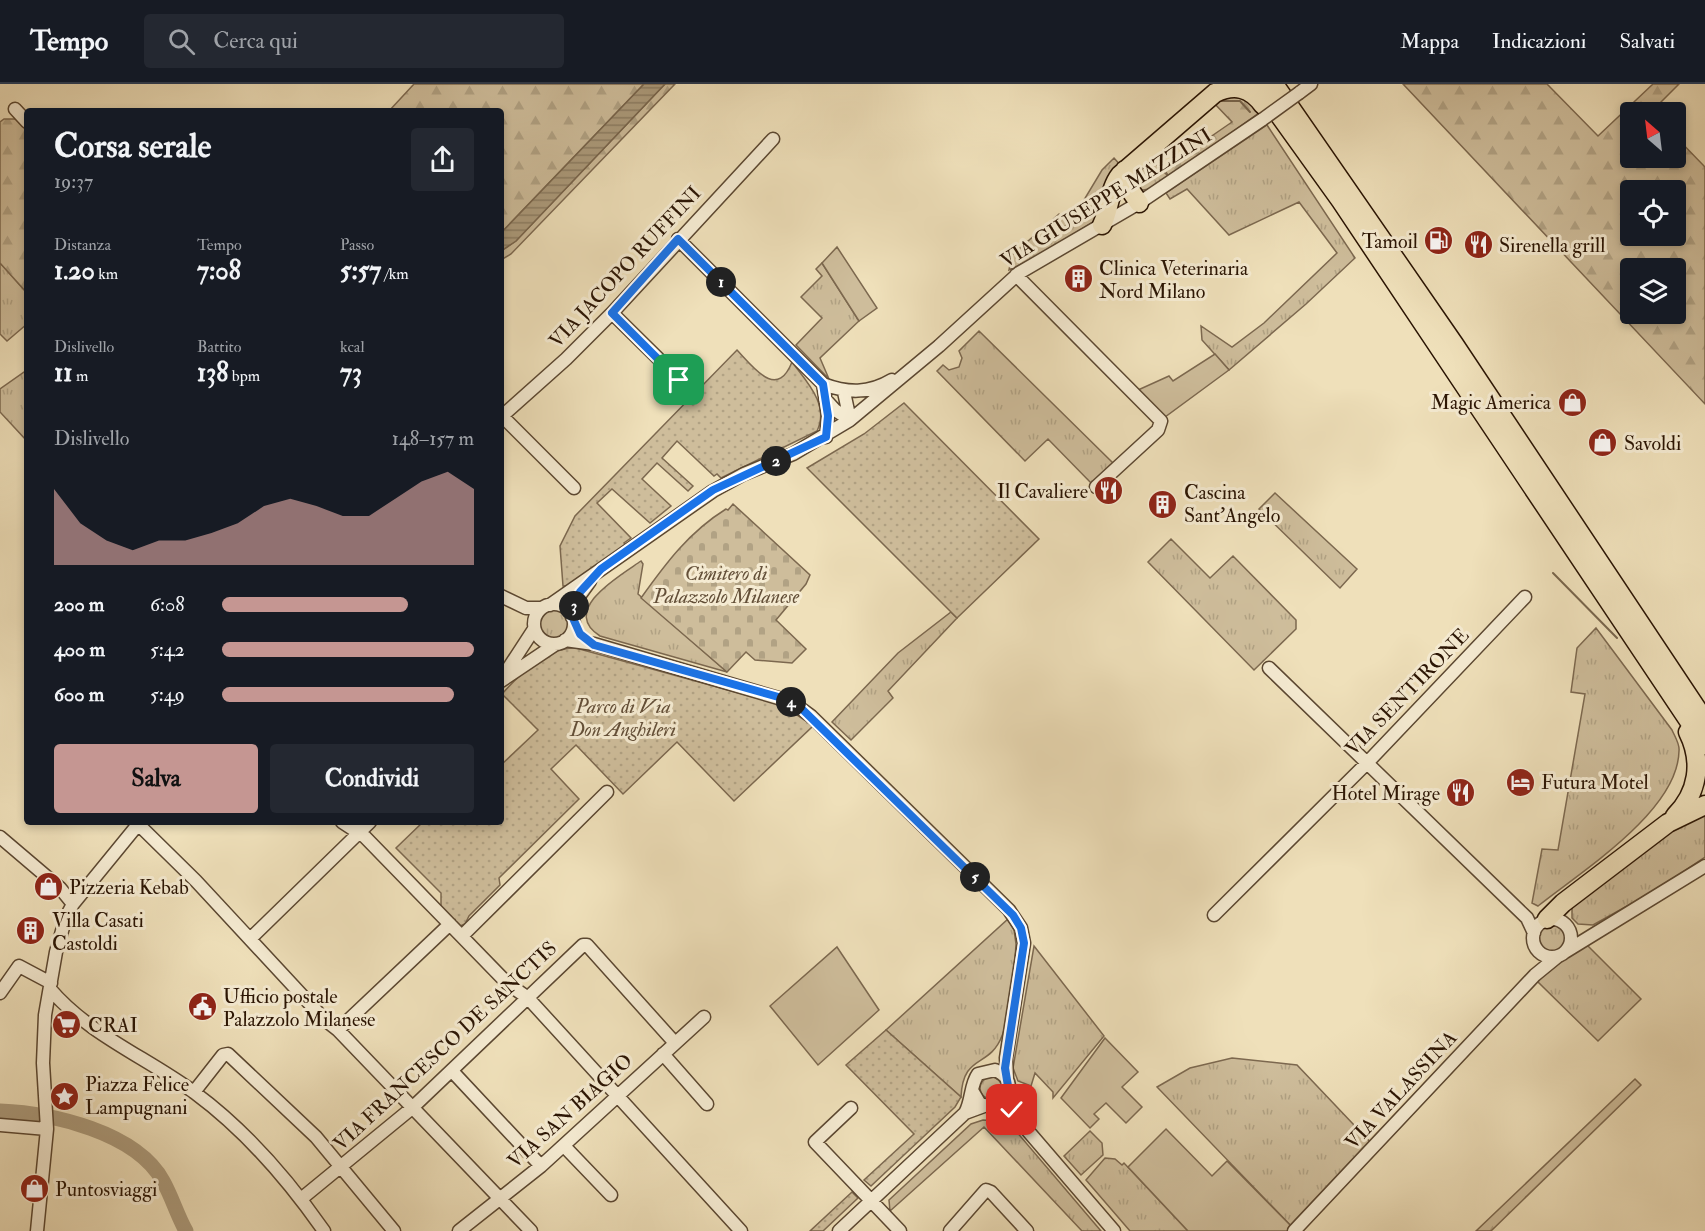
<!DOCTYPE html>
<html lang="it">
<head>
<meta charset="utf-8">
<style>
  :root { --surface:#171b24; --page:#242831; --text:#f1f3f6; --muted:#9ea1a6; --line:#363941; --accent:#c59692 }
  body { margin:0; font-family:"IM FELL Double Pica",serif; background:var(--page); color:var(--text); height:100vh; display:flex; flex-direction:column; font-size:22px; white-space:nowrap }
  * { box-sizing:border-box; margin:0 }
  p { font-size:20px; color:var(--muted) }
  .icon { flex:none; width:33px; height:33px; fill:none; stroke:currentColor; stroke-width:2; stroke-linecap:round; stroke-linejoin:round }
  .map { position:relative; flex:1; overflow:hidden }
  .panel { position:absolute; left:24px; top:24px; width:480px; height:717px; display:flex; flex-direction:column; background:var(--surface); border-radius:6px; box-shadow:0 3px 9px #0003 }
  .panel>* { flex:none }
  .needle { width:39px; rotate:332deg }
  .buttons { position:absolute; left:1620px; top:18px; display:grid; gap:12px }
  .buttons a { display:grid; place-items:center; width:66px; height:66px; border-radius:6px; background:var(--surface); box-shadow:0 3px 9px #0003; font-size:30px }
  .pin { position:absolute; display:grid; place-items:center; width:51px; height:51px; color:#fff; margin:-26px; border-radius:12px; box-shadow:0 3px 9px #0006 }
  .km { position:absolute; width:30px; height:30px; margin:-15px; border-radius:50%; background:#222; color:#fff; font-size:16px; line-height:30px; text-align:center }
  .round { display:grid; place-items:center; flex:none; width:63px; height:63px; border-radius:6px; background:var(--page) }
  .headline { display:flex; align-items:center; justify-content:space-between; height:102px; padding:0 30px }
  h1 { font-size:33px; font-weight:700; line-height:45px }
  .figures { display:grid; grid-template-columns:repeat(3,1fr); gap:9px; height:102px; padding:6px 30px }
  .figures div { display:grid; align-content:center }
  .figures b { font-size:26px; font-weight:700 }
  .figures small { font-size:16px; font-weight:400 }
  .figures p { font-size:16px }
  .chart { height:168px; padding:12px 30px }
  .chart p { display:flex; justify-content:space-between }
  .chart svg { width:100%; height:108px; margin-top:6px; fill:var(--accent); opacity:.7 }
  .button { display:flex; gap:12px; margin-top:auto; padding:12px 30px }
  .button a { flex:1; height:69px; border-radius:6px; background:var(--accent); color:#111; font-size:24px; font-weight:700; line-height:69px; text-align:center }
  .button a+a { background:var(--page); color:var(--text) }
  ul { padding:0 30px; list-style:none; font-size:20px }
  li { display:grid; grid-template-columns:96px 72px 1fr; align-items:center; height:45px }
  li i { height:15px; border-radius:8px; background:var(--accent) }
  header { display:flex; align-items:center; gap:36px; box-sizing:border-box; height:84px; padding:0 30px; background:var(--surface); border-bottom:2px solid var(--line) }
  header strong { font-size:28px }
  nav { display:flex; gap:33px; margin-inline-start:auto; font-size:21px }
  .search { width:420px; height:54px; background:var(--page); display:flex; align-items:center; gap:15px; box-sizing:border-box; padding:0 21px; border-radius:6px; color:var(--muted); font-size:22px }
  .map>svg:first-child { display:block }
  .grass { fill:url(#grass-tufts); stroke:#7c684f; stroke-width:1.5 }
  .forest { fill:url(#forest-firs); stroke:#7c684f; stroke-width:1.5; fill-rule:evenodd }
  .cemetery { fill:url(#cemetery-stones); stroke:#7c684f; stroke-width:1.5 }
  .park { fill:url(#park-dots); stroke:#7c684f; stroke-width:1.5 }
  .garden { fill:#cebd9b; stroke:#7c684f; stroke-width:1.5 }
  .water { fill:url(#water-rules); stroke:#78654c; stroke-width:1.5 }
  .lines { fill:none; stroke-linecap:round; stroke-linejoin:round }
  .stream { stroke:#78654c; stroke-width:2 }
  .river { stroke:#ac9b7c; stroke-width:15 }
  .minor-casing { stroke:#5b4731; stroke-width:15 }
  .highway-casing { stroke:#2a1403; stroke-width:21 }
  .minor { stroke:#f5ebd2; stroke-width:12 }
  .highway { stroke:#efe0ba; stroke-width:18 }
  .minor-bridge-casing { stroke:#5b4731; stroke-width:15; stroke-linecap:butt }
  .minor-bridge { stroke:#f5ebd2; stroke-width:12 }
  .route-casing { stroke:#fff; stroke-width:12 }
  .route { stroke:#1a73e8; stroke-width:8 }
  .labels { text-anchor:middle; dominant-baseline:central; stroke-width:6; stroke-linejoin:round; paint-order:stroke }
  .street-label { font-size:20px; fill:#2a1403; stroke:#f5ebd2 }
  .poi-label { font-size:20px; fill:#2a1403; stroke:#f5ebd2; text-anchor:start }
  .park-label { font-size:20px; font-style:italic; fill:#634f38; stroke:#f5ebd2 }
</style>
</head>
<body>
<header>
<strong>Tempo</strong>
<div class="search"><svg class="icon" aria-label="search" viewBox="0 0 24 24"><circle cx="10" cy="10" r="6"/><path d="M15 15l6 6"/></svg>Cerca qui</div>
<nav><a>Mappa</a><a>Indicazioni</a><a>Salvati</a></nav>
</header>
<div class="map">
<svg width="1705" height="1147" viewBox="0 0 1705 1147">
  <defs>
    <pattern id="grass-tufts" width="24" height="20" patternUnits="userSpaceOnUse" patternTransform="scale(1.5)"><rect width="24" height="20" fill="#cebd9b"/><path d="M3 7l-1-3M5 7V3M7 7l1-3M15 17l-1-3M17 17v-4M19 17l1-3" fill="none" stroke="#b1a284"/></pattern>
    <pattern id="forest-firs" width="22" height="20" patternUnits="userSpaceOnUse" patternTransform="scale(1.5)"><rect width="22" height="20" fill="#cebd9b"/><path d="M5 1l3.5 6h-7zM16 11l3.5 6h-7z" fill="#b1a284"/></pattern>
    <pattern id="cemetery-stones" width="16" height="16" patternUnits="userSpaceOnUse" patternTransform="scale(1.5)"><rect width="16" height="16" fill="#cebd9b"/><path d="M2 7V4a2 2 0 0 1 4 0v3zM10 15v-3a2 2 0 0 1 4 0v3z" fill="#b1a284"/></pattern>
    <pattern id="park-dots" width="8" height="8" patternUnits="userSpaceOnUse" patternTransform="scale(1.5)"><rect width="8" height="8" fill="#cebd9b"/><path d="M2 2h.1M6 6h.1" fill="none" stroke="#b1a284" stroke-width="1.8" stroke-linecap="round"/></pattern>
    <pattern id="water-rules" width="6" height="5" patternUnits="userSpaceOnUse" patternTransform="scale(1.5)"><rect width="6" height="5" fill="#ac9b7c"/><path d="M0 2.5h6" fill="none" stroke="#8c7d63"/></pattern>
  </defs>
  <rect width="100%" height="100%" fill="#efe0ba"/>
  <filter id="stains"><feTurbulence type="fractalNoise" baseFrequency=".00333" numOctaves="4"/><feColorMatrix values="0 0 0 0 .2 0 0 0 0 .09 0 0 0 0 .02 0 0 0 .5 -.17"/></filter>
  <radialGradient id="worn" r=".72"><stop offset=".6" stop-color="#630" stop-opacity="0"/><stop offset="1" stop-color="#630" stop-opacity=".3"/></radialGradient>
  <!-- grass -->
  <path class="grass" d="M1267,41l88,133 -49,46 -77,66 -27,-30 -1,-14 31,21 32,-24 73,-70 -38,-51 -70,33 -42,-46 -17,10 -4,-6z
    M1114,74l8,9 -24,52 -56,35 -33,16 3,-15 47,-41 4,5 21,-19 18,-30z
    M1150,74l19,19c-10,6 -20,16 -32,12l-4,-14z
    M0,179l27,30v31l-20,17 -7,-7z
    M822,179l37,58 -39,37 9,21 -33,-34 26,-27 -21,-21 21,-21 -6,-7z
    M979,247l135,133 -22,20 -44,-45 -23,22 -88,-90 6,-6 6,5 10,-3 3,-9 -3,-7z
    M27,286v71l-27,-29v-23z
    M1275,409l82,76 -17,19 -81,-79z
    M1171,455l39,39 23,-22 63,64v9l-42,41 -106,-108z
    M641,477l2,3 -5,30 89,78 -127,-36c-41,-26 21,-61 41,-75z
    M540 540a14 14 0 1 1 28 0a14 14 0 1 1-28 0Z
    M951,528l6,6 -69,73 5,7 -42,42 -19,-18 66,-69z
    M1596,544l76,102c3,7 8,14 7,21 -1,60 -97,120 -141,155l-6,-3 10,-54 16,1 27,-156 -14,-2 6,-44z
    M1705,725v48l-3,2 -46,31 -63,35 -15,-1 -6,-6v-11l98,-79z
    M1008,835l6,11 2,14c-1,20 -7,75 -14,92 -13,33 -39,17 -41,61l-75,-67z
    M1537 855a14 14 0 1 1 28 0a14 14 0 1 1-28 0Z
    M1585,859l56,56 -43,42 -61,-60z
    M1034,862l70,90 -51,62v-6l-18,-19 -4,13 -13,-5 -5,-13z
    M1232,974l65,7 76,80 -80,83 -136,-141 33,-19z
    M980 1004a11 11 0 1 1 22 0a11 11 0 1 1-22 0Z
    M983,1036l16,1 16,9 86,101h-19l-98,-104 -94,84 -1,-11 82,-76z
    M1090,1047l12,12 1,12 -22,20 -17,-19z
    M1105,1074l10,1 7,6 2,-2 64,68h-58l-44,-51z"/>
  <!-- forest -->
  <path class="forest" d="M414,0h230l-143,149v-122h-112z
    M665,0h10l-164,170 -10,6v-9l15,-10z
    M1403,0h144l51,52 55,-52h26l-28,28h-21v46h46v-21l29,30v237zM1630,106h46v46h-46zM1630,184h46v46h-46z
    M1232,7l31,19 -94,67 -5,-8 68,-47 -20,-21z
    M4,35h11l12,8v166l-27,-30v-141z
    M1635,995l6,6 -150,146h-15z"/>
  <!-- cemetery -->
  <path class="cemetery" d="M733,420l77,71 -4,9 -30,36 30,29 -14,14 -37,-3 -9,-8 -19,20 -86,-74c25,-35 48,-66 85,-89l2,1z"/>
  <!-- park -->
  <path class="park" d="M737,266c17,18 40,50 55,12 14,19 38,43 25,69l-96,47 -4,-4 -3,2 -37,-35 -15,17 31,28 -5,5 -31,-28 -15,16 29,27 -21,17 -38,-34 -15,14 34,35 -7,5 2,3 -57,40h-6l-3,-40 15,-30z
    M904,319l135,136 -82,79 -150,-150 57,-34z
    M576,564l206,57 31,21 -79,75 -57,-59 -54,52 -47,-49 -25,24 28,30 -80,79 1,7 -31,31 -4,8 -5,2 -19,-19v-14l-45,-45 27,-26h78v-57l37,-35 -36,-36c16,-18 47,-48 74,-46z
    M886,946l75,67 -6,10 -84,79 -7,-6 50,-46 -68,-69z
    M852,1108l6,6 -35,33h-13z"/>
  <!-- garden -->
  <path class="garden" d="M837,163l40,61 -18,13 -37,-58z
    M1215,270l14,16 -64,47 -27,-27 31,-14 4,5z
    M837,863l42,63 -61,55 -48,-59z
    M1105,954l33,34 -16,15 20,20 -16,16 -20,-20 -12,11 5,5 -9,9 -29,-30z
    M1166,1045l46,47 15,-15 66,67 -4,3h-101l-60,-64z"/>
  <!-- water -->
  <path class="water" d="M644,0h21l-149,157 -15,10v-18z"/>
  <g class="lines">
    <!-- stream -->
    <path class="stream" d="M1217,17h23l10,11
      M1553,489l64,65"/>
    <!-- river -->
    <path class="river" d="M0,1027c52,2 136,21 163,70 9,16 14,34 23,50"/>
    <defs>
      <path id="minor" d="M1299,9l12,-9
        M15,25l12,13
        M678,155l145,145c24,9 46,10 69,-4
        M1016,191l145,146 -3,9 -62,57
        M612,229l67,66
        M823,300l5,32 -2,21
        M844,308l6,28
        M825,315l10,11 15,10
        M502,332l72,72
        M501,333l65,-58 46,-46 161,-174
        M501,512l25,12h16
        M534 540a20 20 0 1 1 40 0a20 20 0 1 1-40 0Z
        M550,521l163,-114 31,-17 49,-20 57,-34 89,-74 80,-73 120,-70 124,-84
        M572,533l5,-18 13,-18
        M565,556l29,4 198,58 19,14 198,194 12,18 3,15 -18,115 1,20
        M1269,584l258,250 7,15
        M504,591l30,-46
        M501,597l55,-37
        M342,738l23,15 143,147 20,14 213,233
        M138,740l58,57 128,138 14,11
        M0,753l60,51 13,16
        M1214,831l153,-152 158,-166
        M1533 854a19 19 0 1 1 38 0a19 19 0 1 1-38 0Z
        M450,840l-112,106 193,201
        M462,852l145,-144
        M250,855l120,-117
        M1565,868l140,-86
        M50,905c39,46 98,69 145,104 50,37 94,88 129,138
        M0,909l19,-27 32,17
        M663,970l44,50
        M452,987l89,95
        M194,1008l29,-37 5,-1 88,83 78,94
        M1009,1008l1,12 6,13 98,114
        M851,1024l-36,34 85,89
        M965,1029c7,-12 5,-28 13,-39l17,-4c12,5 16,13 13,25l-14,12 -14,-3 -7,-12
        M0,1041l47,4
        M564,1062l47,49
        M301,1115l111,-91 171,-163h4l88,98
        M37,1147l10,-102 -4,-66 2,-48 11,-63 10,-35 7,-13 67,-82
        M459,1147l82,-65 163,-149
        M839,1147l126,-118 19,-7
        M950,1147l36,-41 5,2 36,39
        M1294,1147l241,-256 22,-18"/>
      <path id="highway" d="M1257,0l84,117 364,544
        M1274,0l180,260 251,377
        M1125,86l1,14 13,19
        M1102,141c8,-16 7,-36 18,-50l95,-82c19,-9 35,-6 48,12
        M1675,732c23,-23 28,-54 13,-84
        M1547,835l16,-16 105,-80 37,-18"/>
    </defs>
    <!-- minor casing -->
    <use href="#minor" class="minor-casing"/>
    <!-- highway casing -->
    <use href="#highway" class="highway-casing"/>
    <!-- minor -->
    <use href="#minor" class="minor"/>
    <!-- highway -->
    <use href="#highway" class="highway"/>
    <defs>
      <path id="minor-bridge" d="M1263,35l36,-26"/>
    </defs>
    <!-- minor-bridge casing -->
    <use href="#minor-bridge" class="minor-bridge-casing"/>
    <!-- minor-bridge -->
    <use href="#minor-bridge" class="minor-bridge"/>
  </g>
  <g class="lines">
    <defs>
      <path id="route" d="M679,296l-67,-67 66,-74 145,145 5,32 -2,21 -113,53 -112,79 -21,23 -8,24 8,18 14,11 188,53 20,11 211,206 8,13 3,15 -19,125 7,42"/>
    </defs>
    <!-- route casing -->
    <use href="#route" class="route-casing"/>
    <!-- route -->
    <use href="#route" class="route"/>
  </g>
  <!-- icons -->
  <defs>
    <symbol id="fuel-disc" viewBox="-11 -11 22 22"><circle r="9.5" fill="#8f2418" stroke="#f5ebd2"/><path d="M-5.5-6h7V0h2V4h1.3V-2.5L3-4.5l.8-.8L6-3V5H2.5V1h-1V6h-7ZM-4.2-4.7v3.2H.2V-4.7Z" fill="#fff"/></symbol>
    <symbol id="restaurant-disc" viewBox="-11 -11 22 22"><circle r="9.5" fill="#8f2418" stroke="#f5ebd2"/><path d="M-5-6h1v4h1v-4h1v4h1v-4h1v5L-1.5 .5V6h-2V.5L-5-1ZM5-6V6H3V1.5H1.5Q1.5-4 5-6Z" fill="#fff"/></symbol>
    <symbol id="building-disc" viewBox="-11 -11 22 22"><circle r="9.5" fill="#8f2418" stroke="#f5ebd2"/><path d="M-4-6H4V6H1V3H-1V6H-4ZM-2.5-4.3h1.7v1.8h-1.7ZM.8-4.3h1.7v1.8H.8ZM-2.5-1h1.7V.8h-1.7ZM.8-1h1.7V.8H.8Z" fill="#fff"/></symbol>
    <symbol id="shop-disc" viewBox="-11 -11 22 22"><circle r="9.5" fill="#8f2418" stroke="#f5ebd2"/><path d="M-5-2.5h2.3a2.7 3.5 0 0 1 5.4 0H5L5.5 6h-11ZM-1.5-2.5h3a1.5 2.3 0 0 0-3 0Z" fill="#fff"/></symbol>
    <symbol id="hotel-disc" viewBox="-11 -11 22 22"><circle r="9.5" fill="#8f2418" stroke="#f5ebd2"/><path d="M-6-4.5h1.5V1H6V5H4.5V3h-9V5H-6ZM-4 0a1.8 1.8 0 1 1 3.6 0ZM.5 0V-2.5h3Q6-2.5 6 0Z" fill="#fff"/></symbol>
    <symbol id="civic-disc" viewBox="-11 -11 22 22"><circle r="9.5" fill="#8f2418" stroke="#f5ebd2"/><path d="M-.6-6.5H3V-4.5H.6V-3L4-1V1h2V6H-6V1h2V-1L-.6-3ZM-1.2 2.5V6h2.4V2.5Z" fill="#fff"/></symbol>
    <symbol id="supermarket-disc" viewBox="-11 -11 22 22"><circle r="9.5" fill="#8f2418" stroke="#f5ebd2"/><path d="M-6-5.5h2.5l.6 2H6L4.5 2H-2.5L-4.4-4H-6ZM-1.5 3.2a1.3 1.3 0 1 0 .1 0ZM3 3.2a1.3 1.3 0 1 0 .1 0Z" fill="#fff"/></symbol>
    <symbol id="sight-disc" viewBox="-11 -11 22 22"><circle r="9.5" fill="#8f2418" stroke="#f5ebd2"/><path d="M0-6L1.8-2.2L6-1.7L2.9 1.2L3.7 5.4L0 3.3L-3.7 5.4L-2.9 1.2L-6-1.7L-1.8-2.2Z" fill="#fff"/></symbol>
  </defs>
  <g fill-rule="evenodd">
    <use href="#fuel-disc" x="1422" y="140" width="33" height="33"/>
    <use href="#restaurant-disc" x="1462" y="144" width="33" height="33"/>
    <use href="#building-disc" x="1062" y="178" width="33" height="33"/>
    <use href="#shop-disc" x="1556" y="302" width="33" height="33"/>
    <use href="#shop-disc" x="1586" y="342" width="33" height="33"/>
    <use href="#restaurant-disc" x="1092" y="390" width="33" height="33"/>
    <use href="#building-disc" x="1146" y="404" width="33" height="33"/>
    <use href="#hotel-disc" x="1504" y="682" width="33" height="33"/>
    <use href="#restaurant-disc" x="1444" y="692" width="33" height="33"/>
    <use href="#shop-disc" x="32" y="786" width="33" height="33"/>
    <use href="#building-disc" x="14" y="830" width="33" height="33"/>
    <use href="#civic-disc" x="186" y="906" width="33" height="33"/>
    <use href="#supermarket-disc" x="50" y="924" width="33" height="33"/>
    <use href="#sight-disc" x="48" y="996" width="33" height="33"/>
    <use href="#shop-disc" x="18" y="1088" width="33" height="33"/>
  </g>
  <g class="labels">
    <!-- street labels -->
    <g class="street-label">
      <text transform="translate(1106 114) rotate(-32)">VIA GIUSEPPE MAZZINI</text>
      <text transform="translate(625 183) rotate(-47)">VIA JACOPO RUFFINI</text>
      <text transform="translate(1407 608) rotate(-46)">VIA SENTIRONE</text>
      <text transform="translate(445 962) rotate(-43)">VIA FRANCESCO DE SANCTIS</text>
      <text transform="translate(1401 1006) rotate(-47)">VIA VALASSINA</text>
      <text transform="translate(570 1027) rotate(-42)">VIA SAN BIAGIO</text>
    </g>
    <!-- poi labels -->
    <g class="poi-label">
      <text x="1418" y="157" text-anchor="end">Tamoil</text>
      <text x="1499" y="161">Sirenella grill</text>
      <text x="1099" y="184">Clinica Veterinaria<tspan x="1099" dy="23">Nord Milano</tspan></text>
      <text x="1551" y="318" text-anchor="end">Magic America</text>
      <text x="1624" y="359">Savoldi</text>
      <text x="1088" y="407" text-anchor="end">Il Cavaliere</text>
      <text x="1184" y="408">Cascina<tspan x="1184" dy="23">Sant'Angelo</tspan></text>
      <text x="1541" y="698">Futura Motel</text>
      <text x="1440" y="709" text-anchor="end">Hotel Mirage</text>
      <text x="69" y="803">Pizzeria Kebab</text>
      <text x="52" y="836">Villa Casati<tspan x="52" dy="23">Castoldi</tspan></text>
      <text x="223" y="912">Ufficio postale<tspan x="223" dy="23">Palazzolo Milanese</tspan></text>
      <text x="88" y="941">CRAI</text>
      <text x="85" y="1000">Piazza Felice<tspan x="85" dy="23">Lampugnani</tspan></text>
      <text x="55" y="1105">Puntosviaggi</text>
    </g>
    <!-- park labels -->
    <g class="park-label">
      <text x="726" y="489">Cimitero di<tspan x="726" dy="23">Palazzolo Milanese</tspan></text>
      <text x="623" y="622">Parco di Via<tspan x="623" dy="23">Don Anghileri</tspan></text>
    </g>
  </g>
  <rect width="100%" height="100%" filter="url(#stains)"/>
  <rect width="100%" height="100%" fill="url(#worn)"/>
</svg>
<div class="buttons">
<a><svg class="needle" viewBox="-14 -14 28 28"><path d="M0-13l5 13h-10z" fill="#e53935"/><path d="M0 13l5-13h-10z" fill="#9ea1a6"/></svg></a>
<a><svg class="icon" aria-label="locate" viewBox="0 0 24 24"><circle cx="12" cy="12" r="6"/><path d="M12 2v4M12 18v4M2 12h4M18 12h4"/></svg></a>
<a><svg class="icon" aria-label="layers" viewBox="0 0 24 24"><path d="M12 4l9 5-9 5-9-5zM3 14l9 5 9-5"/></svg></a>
</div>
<div class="pin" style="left:679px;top:296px;background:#1e9e55"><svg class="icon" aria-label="arrive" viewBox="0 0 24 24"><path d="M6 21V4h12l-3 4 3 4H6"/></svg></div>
<div class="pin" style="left:1012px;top:1026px;background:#d93025"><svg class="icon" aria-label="check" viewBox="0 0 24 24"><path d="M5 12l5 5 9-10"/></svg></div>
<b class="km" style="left:721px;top:198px">1</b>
<b class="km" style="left:776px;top:377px">2</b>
<b class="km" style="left:574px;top:522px">3</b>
<b class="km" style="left:791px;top:618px">4</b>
<b class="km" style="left:975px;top:793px">5</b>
<section class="panel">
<div class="headline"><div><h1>Corsa serale</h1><p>19:37</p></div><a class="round"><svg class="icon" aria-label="share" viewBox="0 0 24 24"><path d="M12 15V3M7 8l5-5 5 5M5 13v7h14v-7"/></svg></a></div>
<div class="figures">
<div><p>Distanza</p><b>1.20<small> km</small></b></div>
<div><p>Tempo</p><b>7:08</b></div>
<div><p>Passo</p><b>5:57<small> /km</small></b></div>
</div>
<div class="figures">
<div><p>Dislivello</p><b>11<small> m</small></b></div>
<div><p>Battito</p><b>138<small> bpm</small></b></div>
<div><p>kcal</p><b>73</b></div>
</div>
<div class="chart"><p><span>Dislivello</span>148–157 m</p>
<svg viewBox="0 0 160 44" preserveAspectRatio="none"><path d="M0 44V13L10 27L20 34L30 38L40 34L50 34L60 31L70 27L80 20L90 17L100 20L110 24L120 24L130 17L140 10L150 6L160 13V44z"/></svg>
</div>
<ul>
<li><b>200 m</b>6:08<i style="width:74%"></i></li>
<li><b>400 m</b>5:42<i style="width:100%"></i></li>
<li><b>600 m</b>5:49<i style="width:92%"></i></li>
</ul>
<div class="button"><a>Salva</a><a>Condividi</a></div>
</section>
</div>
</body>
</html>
